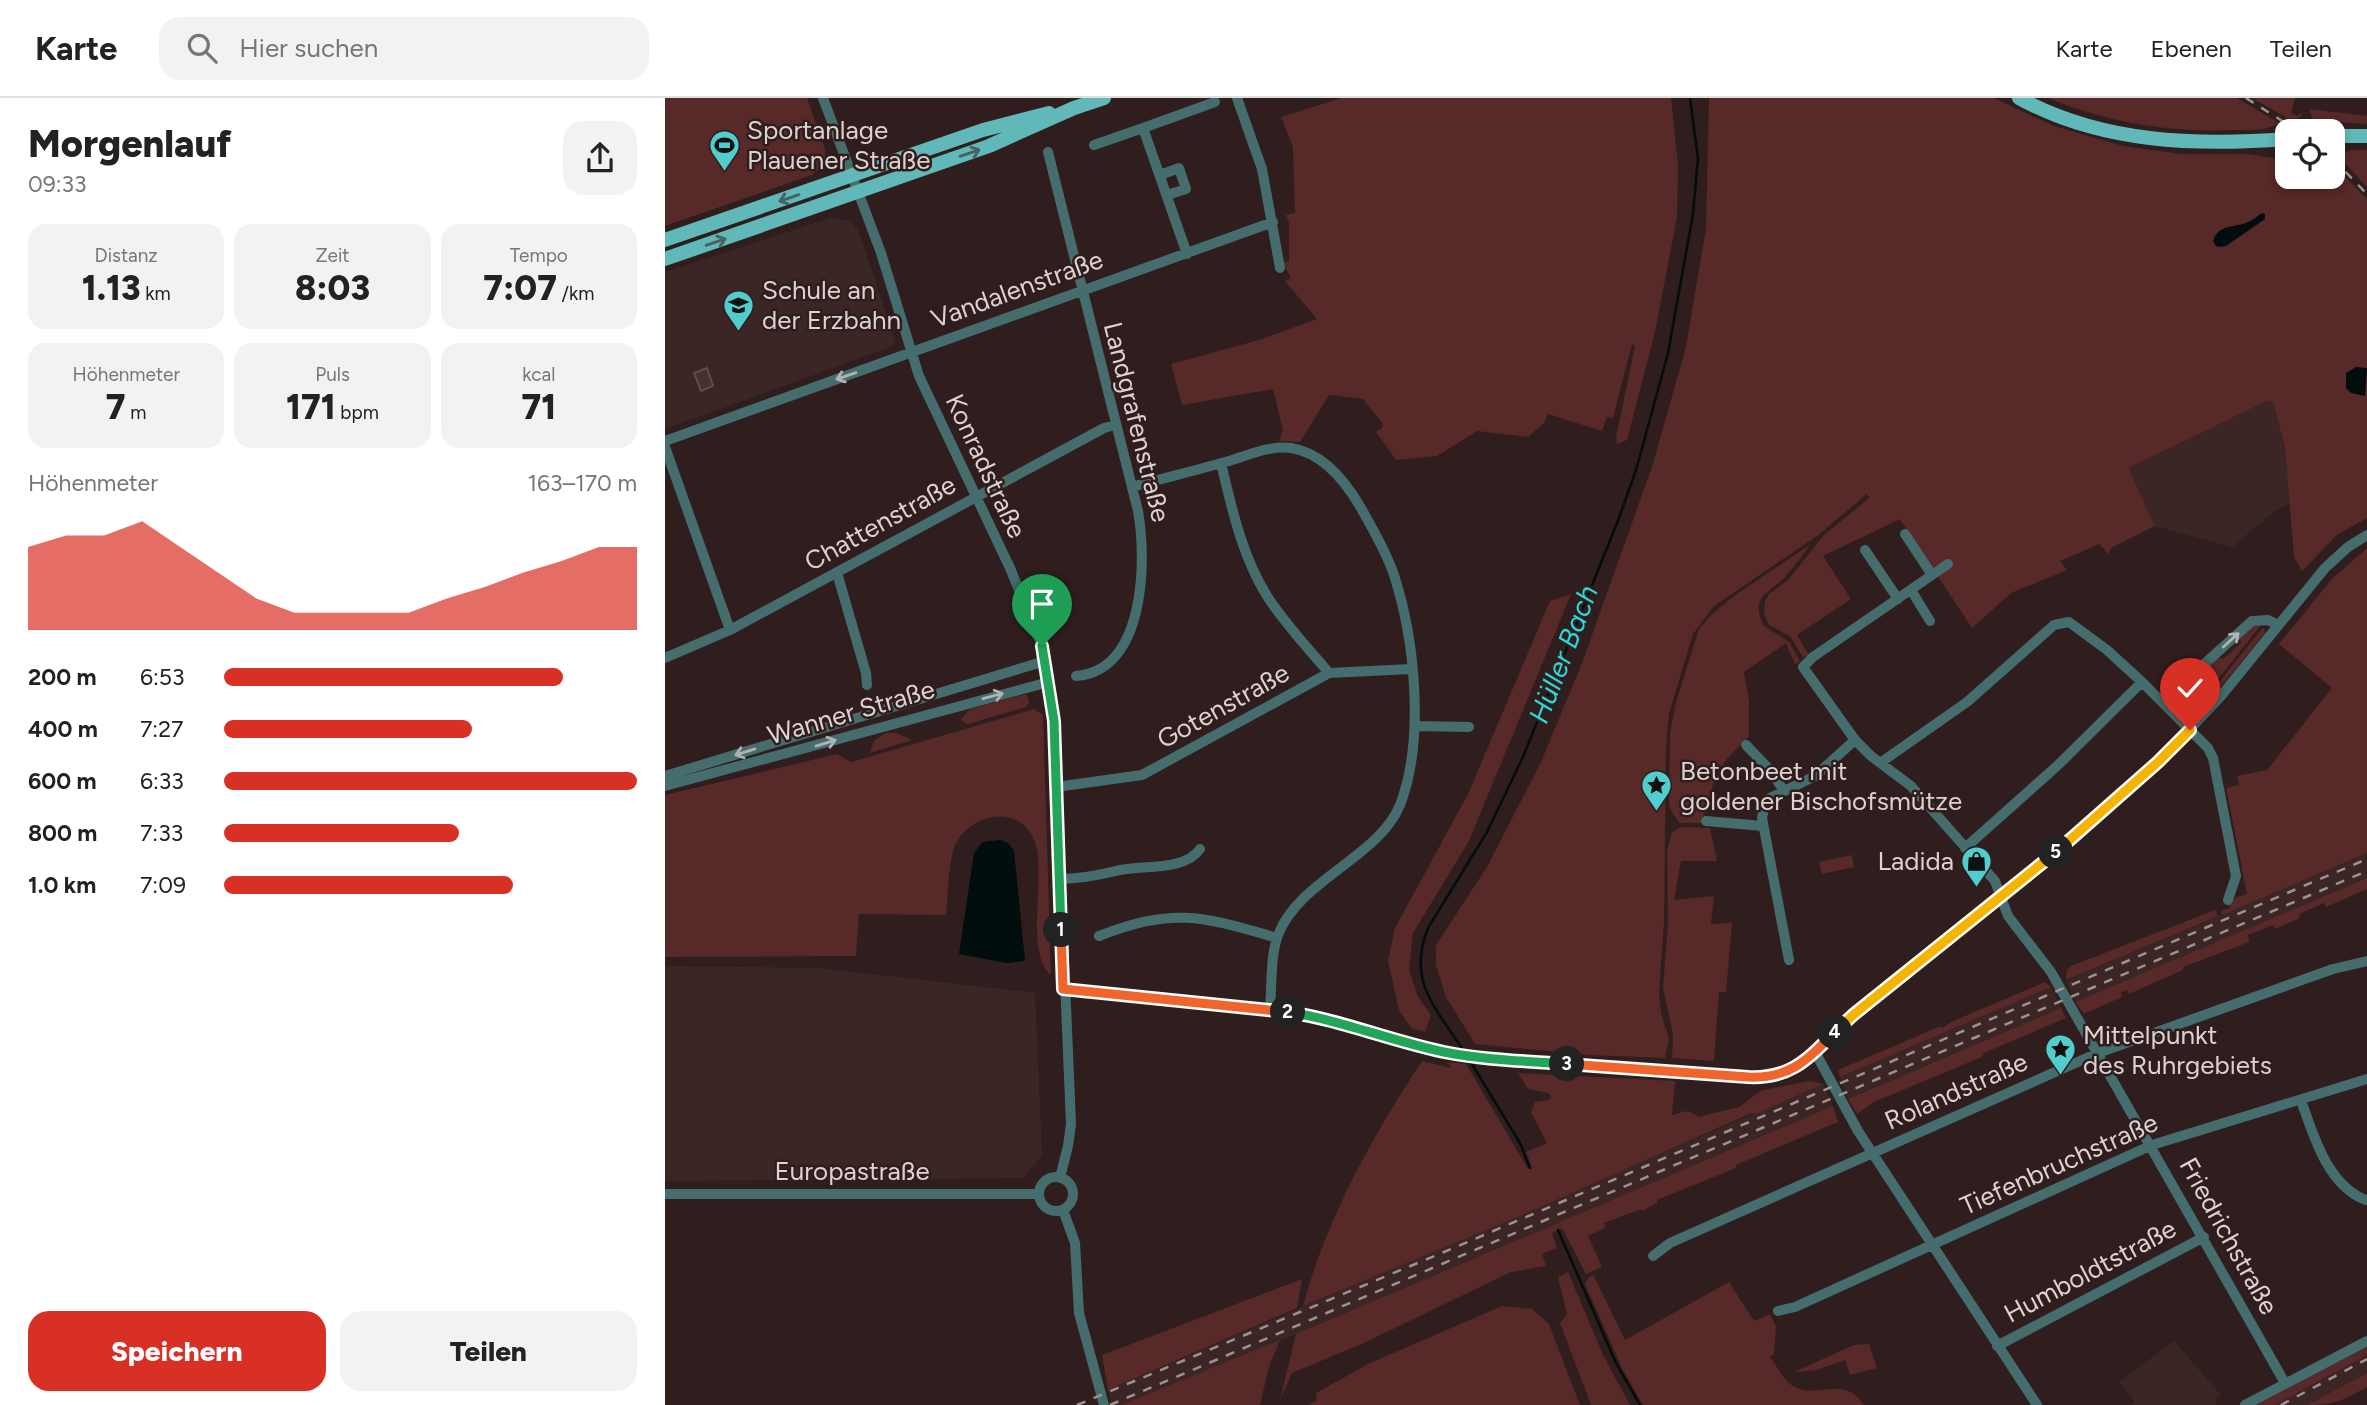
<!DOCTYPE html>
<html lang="de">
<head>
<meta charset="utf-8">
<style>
  :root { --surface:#fff; --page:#f2f2f2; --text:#222; --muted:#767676; --line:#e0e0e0; --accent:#d93025 }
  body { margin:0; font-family:Figtree,sans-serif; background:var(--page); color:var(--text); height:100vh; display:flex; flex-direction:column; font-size:26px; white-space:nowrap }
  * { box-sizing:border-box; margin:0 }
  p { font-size:23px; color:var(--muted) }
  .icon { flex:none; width:38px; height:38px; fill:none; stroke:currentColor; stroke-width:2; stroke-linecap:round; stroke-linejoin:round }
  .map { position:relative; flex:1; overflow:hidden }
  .side { display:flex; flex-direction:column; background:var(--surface); width:665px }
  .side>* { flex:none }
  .buttons { position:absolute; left:1610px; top:21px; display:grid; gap:14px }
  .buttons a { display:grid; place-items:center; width:70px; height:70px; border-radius:14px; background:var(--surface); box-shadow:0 4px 10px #0003; font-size:35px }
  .pin { position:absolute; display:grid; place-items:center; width:60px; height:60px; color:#fff; margin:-72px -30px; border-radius:50% 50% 50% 0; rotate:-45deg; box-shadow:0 0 7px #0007 }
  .pin .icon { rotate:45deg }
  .km { position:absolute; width:35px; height:35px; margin:-18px; border-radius:50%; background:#222; color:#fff; font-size:19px; line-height:35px; text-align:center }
  .round { display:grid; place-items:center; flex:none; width:74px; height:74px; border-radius:21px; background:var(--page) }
  .summary { display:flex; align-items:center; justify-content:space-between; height:119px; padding:0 28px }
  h1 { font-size:38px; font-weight:800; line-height:52px }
  .metrics { display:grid; grid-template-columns:repeat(3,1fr); gap:10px; height:119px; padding:7px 28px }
  .metrics div { display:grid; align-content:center; border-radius:18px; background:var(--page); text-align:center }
  .metrics b { font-size:35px; font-weight:800 }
  .metrics small { font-size:19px; font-weight:400 }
  .metrics p { font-size:19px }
  .chart { height:196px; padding:14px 28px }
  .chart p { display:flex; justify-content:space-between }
  .chart svg { width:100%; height:126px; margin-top:7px; fill:var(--accent); opacity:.7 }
  .button { display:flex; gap:14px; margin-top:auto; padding:14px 28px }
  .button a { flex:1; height:80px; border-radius:21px; background:var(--accent); color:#fff; font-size:28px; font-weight:800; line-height:80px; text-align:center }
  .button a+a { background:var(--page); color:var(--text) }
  ul { padding:0 28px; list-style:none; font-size:23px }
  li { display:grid; grid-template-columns:112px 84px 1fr; align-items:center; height:52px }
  li i { height:18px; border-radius:9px; background:var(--accent) }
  header { display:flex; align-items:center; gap:42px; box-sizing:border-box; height:98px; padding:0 35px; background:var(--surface); border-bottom:2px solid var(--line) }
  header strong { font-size:33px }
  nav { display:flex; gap:38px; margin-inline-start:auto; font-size:24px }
  .search { width:490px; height:63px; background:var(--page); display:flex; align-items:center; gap:18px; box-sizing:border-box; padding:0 24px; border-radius:21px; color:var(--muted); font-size:26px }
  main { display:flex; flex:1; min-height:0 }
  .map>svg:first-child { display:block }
  .built { fill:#3c2625 }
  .green { fill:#572928 }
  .water { fill:#020d0d }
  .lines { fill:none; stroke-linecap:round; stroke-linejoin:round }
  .stream { stroke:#020d0d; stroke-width:2.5 }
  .building { fill:#443231; stroke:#5f4c4b; stroke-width:2 }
  .minor { stroke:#456d6d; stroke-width:10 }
  .major { stroke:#60b8b8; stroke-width:14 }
  .rail { stroke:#9e9190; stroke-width:2.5; stroke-dasharray:9 9; stroke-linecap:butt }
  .oneway { stroke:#456363 }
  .oneway2 { stroke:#afb4b3 }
  .split-1-casing { stroke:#fff; stroke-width:14 }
  .split-2-casing { stroke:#fff; stroke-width:14 }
  .split-3-casing { stroke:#fff; stroke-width:14 }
  .split-4-casing { stroke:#fff; stroke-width:14 }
  .split-5-casing { stroke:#fff; stroke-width:14 }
  .split-6-casing { stroke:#fff; stroke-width:14 }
  .split-1 { stroke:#22a559; stroke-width:9 }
  .split-2 { stroke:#f0652b; stroke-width:9 }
  .split-3 { stroke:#22a559; stroke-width:9 }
  .split-4 { stroke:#f0652b; stroke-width:9 }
  .split-5 { stroke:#f5b400; stroke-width:9 }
  .split-6 { stroke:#f5b400; stroke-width:9 }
  .labels { text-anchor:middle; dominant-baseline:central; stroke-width:5; stroke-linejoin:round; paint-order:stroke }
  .poi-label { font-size:26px; fill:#ddd2d1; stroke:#2f1e1d; text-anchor:start }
  .street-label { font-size:26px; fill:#ddd2d1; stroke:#2f1e1d }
  .water-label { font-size:28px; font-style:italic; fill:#2cd9d9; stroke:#2f1e1d }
</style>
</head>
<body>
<header>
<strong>Karte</strong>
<div class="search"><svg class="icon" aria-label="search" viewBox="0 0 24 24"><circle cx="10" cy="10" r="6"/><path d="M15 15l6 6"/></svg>Hier suchen</div>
<nav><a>Karte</a><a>Ebenen</a><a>Teilen</a></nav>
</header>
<main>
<section class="side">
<div class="summary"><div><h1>Morgenlauf</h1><p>09:33</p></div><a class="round"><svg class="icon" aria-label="share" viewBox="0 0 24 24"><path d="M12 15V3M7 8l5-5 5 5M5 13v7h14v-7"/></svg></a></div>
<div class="metrics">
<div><p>Distanz</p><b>1.13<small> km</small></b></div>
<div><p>Zeit</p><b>8:03</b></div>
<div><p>Tempo</p><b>7:07<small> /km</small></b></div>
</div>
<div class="metrics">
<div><p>Höhenmeter</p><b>7<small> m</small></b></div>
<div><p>Puls</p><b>171<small> bpm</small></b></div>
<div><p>kcal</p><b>71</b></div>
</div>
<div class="chart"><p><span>Höhenmeter</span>163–170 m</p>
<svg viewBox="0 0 160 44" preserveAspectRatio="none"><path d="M0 44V15L10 11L20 11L30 6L40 15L50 24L60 33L70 38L80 38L90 38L100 38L110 33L120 29L130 24L140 20L150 15L160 15V44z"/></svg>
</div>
<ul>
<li><b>200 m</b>6:53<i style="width:82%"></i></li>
<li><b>400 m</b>7:27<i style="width:60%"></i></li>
<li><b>600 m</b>6:33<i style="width:100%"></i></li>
<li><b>800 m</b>7:33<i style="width:57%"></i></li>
<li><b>1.0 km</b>7:09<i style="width:70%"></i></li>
</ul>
<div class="button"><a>Speichern</a><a>Teilen</a></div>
</section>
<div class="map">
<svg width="1702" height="1307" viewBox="0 0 1702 1307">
  <rect width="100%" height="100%" fill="#2f1e1d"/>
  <!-- built -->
  <path class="built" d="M166,120l20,3 8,11 36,108 -2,6 -228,83v-157z
    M1602,303l6,1 12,45 5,57 -14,6 -44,37 -77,-21 -28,-58z
    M1702,755v25l-292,124 -8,-20 7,-5z
    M0,868l154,2 216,25 7,162 -19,23 -358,3z
    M1386,889l10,21 -213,91 -8,-22z
    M1158,986l10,22 -537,228 -175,71h-9l-4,-15z
    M1509,1243l47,54 -7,4 3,6h-86l4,-3 -16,-20z
    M1702,1257v18l-60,32h-32z"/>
  <!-- green -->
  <path class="green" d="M0,0h142l18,51v13l-13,13 -147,51z
    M676,0h330l7,67 -1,52 -22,115 -28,108 -10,4 -1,-7 19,-91 -3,-2 -19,74 -6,-1 -5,14 -54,-17 -3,8 -17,15 -51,-6 -40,25 -41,4 -20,-28 7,-5 -1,-4 -19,-24 -34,-4 -29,47 -21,-1 4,-11 -10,-41 -91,16 -11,-41 88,-24 58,-21 -32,-38 6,-3 -8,-15 6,-2v-38l-3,-8 9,-2 -2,-66 -12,-30z
    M1044,0h285l60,28 69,20 58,8h66l40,6v17h46v-12l34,34v319l-29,16 -36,37 -8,-14 -9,-110 -12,-45 -6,-1 -139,67 27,58 -44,22 -3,6 -9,-10 -39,17 7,9 -56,23 -39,35 -72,-109 -77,37 28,43 -54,36 12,20 -6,2 -13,-21 -21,-11 -5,-11 1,-12 4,-8 19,-14 36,-45 45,-37 -2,-4 -50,42 -103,70 -21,28 -24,80 -3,33 -2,176 -5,69 2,21 8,26 -4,19 -76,-3 -114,-11 -29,-47 -10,-32v-20l51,-78 54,-105 41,-99 70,-196 34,-120 20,-119z
    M1383,0h189l42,25c-12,8 -28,7 -42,7 -65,3 -129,-7 -189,-32z
    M1587,0h43l-4,15 5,3 8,-4 -5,6 -10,1z
    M1644,11l58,7v8l-54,-4z
    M1686,52h16v37l-30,-32z
    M1146,446c-9,11 -16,22 -25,32 -17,18 -37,20 -22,50l25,16 11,19 -5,3 -9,-21 -42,29 5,29v35l-22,23 -11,16 -15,48h-22l-10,-16 1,-74 6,-31 23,-73 13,-15 22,-18z
    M1702,450v305l-145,62 -1,-4 9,-3 -2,-4 7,-6 12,-4 -21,-106 13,-3 -2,-9 30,-6 65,-82 -53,-44 52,-64z
    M906,496l-102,247 -56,92 -4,37 9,27 13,18 -6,17 -14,-4 -12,-18 -11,-49 7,-33 73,-134 82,-193z
    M1587,526l9,1 -72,91h-6l-13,-17 13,-14 8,3 19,-17 -6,-4 11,-10 8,2 19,-17 -6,-4z
    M1598,529l2,6 -67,81 -1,-4z
    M362,596l2,9 -3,4 -58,17 -8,-4 10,-11z
    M369,611l9,6 8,260c-28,-24 -3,-103 -17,-135 -17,-40 -71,-24 -81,11 -5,20 -5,44 -7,64l-87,-1 -3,42 -191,1v-162l172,-41 14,8z
    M220,635h11l16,7 -42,13 4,-12z
    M1017,729l28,1 7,33h-36l-7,39 40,-4 -3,28 21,-1 -6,69h-7l-5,69 -42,-3 1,-24 -10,-46 5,-64 -1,-73 5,-19z
    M1187,757l2,12 -32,7 -3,-12z
    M1702,780v11l-41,18 -2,-4 -25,11 1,4 -25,11 -2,-4 -25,10 1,7 -66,25v3l-54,24 -2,-4 -6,2 1,5 -34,15 -4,2 -9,-12z
    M1550,812l3,6 -152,64 1,-10 4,-4z
    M1380,884l6,5 -211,90 -2,-7 103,-44 1,2 9,-6z
    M1396,910l5,10 -82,35 -2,4 -108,45 -17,12 -9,-15z
    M757,963l29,7 -3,-6 18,2 62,105 4,-2 -6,-15 21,-9 -16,-31 4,-10 14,-2 2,-3 -3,-4 -20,-4 -10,-16 157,8 -3,34c12,-3 16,-7 26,2l41,-10 23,-17 48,-9 13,3 -65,29 -9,1 -220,98 -226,94c24,-89 69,-169 119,-245z
    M1168,1008l5,16 -102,43v3l-79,32v3l-15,8 -1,-2 -37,14 1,5 -17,8 14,31 -16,7 -24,-46 -10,5 5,15 -15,6 4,12 -35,6 -145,70 -74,31 -12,27 16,-66z
    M903,1174l35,83 27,50h-39l-31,-82 7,-9 -9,-37z
    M929,1178l31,64 104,-58 25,39 16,-7 6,13 -2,27 -4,3c6,7 14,24 23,29 24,15 50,-13 71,19h-221l-21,-37 -37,-84 4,-7z
    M637,1181l-5,29 -189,82 -6,-35z
    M837,1208l30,3 17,15 31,81h-272l9,-5 -1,-7 52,-29z
    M615,1242l-11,27 -9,38h-139z
    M1204,1246l8,24 -27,7 -5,-15 -28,10 -23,2 60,-27z
    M1702,1249v8l-92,50h-19z
    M1702,1275v14c-24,13 -31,18 -60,18z"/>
  <!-- water -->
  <path class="water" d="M1597,115l3,1v5l-39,27 -9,1 -4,-6c6,-17 19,-13 33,-18 6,-2 11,-7 16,-10z
    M1691,269l11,1 -2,28 -14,-3 -5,-5v-15z
    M335,742l8,3 6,8 11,110 -18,2 -48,-9 15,-101 8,-11z"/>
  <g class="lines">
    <!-- stream -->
    <path class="stream" d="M799,954c-27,-44 -58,-69 -36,-124l59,-96 36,-75 96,-239 17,-48 32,-117 25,-139 5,-56 -8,-60
      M805,963l50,82 10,25
      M893,1132l58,133 24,42"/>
  </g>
  <!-- building -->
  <path class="building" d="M42,270l6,18 -12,5 -7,-18z"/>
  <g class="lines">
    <!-- minor -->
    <path class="minor" d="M158,0l58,155 38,123 91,192 32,78 12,75 17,403 -3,22 -8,32
      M572,0l25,71 18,99
      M429,47l49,-17
      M383,54l90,359c9,51 7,160 -62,165
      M495,77l19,-7 7,21 -19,6
      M522,156l-44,-126 72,-26
      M0,343l608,-219
      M0,349l65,183
      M556,365c11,46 21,93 46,133 18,28 41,52 62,77
      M467,389c33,-9 65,-17 97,-26 20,-6 42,-16 62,-13 33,5 55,34 70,60 12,22 25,43 33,67 21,65 31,165 6,230 -21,52 -101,75 -122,130 -8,22 -6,51 -8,74
      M1240,436l27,41
      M1200,452l33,49
      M1283,466l-135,93 -10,10 52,73 16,16 40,30 84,95 13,35 43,56 234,411
      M172,475l29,100 1,12
      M1246,492l19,31
      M0,560l65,-28 374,-202 11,-3
      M1497,604l90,-81 16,-1 10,5
      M750,628l54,1
      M1081,647l24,25 14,21
      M1215,665l87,-61 87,-77 15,-3 38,28 35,32 66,66 5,10 23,118 -8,24
      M0,678l380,-115
      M0,688l384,-104
      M391,689l86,-12 187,-102 82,-4
      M1041,723l57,5
      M1300,750l92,-82 85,-84
      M394,781c22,0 41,-4 61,-9 23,-5 65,1 80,-21
      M434,838c76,-29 102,-20 178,2
      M1124,862l-27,-142 3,-14 5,-6 45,-22 40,-36
      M398,891l207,20 47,7 99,30 48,10 284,21 33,-2 26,-16 46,-44 149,-118 122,-105 34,-29 63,-67 104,-128 23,-21 19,-12
      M1150,954l43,79 179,274
      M1636,1002c12,35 27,86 65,100
      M374 1096a17 17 0 1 1 34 0a17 17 0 1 1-34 0Z
      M0,1096h374
      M398,1112l12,33 4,70 25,92
      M988,1158l17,-13 428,-190 235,-84 34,-8
      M1113,1213l17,-4 357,-162 215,-66
      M1332,1248l207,-109
      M1580,1307l122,-64"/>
    <!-- major -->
    <path class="major" d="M1354,0c82,45 177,48 268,41
      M1668,38h34
      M0,142l318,-110 66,-17
      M0,161l324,-113 85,-38 30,-10"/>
    <!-- rail -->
    <path class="rail" d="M1581,0l52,33
      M1668,61l34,35
      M412,1307l367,-153 923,-393
      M445,1307l1257,-534
      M1616,1307l86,-46"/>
  </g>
  <!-- one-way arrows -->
  <defs><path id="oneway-shaft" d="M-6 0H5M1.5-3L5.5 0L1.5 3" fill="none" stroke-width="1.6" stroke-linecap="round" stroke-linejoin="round" transform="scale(1.75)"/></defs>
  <g class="oneway">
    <use href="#oneway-shaft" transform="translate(305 55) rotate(-19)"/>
    <use href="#oneway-shaft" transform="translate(124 100) rotate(161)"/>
    <use href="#oneway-shaft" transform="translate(51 144) rotate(-19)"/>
  </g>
  <g class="oneway2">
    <use href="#oneway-shaft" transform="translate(181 278) rotate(161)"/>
    <use href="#oneway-shaft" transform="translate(1566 542) rotate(-42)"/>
    <use href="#oneway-shaft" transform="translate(328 598) rotate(-15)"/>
    <use href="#oneway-shaft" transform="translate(161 645) rotate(-17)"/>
    <use href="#oneway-shaft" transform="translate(80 654) rotate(163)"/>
  </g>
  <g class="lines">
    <defs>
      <path id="split-1" d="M377,548l12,75 7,209"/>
      <path id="split-2" d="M396,832l2,59 225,23"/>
      <path id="split-3" d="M623,914c53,8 103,29 156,40 40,8 82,9 123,12"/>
      <path id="split-4" d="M902,966l181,13c42,2 59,-17 87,-45"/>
      <path id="split-5" d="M1170,934l18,-17 203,-163"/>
      <path id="split-6" d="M1391,754l102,-90 32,-32"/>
    </defs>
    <!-- split-1 casing -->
    <use href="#split-1" class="split-1-casing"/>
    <!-- split-2 casing -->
    <use href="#split-2" class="split-2-casing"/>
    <!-- split-3 casing -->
    <use href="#split-3" class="split-3-casing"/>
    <!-- split-4 casing -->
    <use href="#split-4" class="split-4-casing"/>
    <!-- split-5 casing -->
    <use href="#split-5" class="split-5-casing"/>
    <!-- split-6 casing -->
    <use href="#split-6" class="split-6-casing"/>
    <!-- split-1 -->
    <use href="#split-1" class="split-1"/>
    <!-- split-2 -->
    <use href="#split-2" class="split-2"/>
    <!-- split-3 -->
    <use href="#split-3" class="split-3"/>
    <!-- split-4 -->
    <use href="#split-4" class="split-4"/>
    <!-- split-5 -->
    <use href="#split-5" class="split-5"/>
    <!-- split-6 -->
    <use href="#split-6" class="split-6"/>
  </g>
  <!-- icons -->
  <defs>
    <symbol id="stadium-pin" viewBox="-11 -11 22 30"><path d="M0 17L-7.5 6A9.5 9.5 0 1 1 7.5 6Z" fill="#52cdcd" stroke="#2f1e1d"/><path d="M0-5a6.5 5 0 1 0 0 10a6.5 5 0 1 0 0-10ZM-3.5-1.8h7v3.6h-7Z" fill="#111"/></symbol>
    <symbol id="school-pin" viewBox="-11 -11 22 30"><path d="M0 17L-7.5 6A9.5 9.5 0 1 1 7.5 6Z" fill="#52cdcd" stroke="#2f1e1d"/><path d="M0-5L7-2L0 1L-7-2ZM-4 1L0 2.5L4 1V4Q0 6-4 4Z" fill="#111"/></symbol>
    <symbol id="sight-pin" viewBox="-11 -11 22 30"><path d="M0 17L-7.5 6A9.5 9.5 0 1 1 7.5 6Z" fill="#52cdcd" stroke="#2f1e1d"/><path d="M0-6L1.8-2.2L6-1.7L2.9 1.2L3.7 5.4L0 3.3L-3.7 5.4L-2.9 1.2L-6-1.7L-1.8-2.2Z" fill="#111"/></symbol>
    <symbol id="shop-pin" viewBox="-11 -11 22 30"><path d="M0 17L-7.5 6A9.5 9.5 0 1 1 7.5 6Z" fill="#52cdcd" stroke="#2f1e1d"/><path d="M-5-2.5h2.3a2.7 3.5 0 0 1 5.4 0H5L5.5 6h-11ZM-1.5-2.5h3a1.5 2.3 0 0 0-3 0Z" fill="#111"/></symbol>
  </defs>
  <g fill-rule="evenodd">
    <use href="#stadium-pin" x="42" y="30" width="35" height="47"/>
    <use href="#school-pin" x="56" y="190" width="35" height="47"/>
    <use href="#sight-pin" x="974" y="670" width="35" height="47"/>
    <use href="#shop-pin" x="1294" y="746" width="35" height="47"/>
    <use href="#sight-pin" x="1378" y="934" width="35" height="47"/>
  </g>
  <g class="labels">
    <!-- poi labels -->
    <g class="poi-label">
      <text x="82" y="32">Sportanlage<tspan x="82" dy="30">Plauener Straße</tspan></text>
      <text x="97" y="192">Schule an<tspan x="97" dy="30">der Erzbahn</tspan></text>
      <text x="1015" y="673">Betonbeet mit<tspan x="1015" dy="30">goldener Bischofsmütze</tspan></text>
      <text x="1289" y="763" text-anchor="end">Ladida</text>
      <text x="1418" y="937">Mittelpunkt<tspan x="1418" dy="30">des Ruhrgebiets</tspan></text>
    </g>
    <!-- street labels -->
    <g class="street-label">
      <text transform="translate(352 191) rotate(-20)">Vandalenstraße</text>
      <text transform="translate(472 324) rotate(76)">Landgrafenstraße</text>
      <text transform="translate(321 368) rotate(65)">Konradstraße</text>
      <text transform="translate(215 425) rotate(-29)">Chattenstraße</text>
      <text transform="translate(558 608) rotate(-29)">Gotenstraße</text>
      <text transform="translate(186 614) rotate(-16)">Wanner Straße</text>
      <text transform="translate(1291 993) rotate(-24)">Rolandstraße</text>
      <text transform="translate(1394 1066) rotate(-24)">Tiefenbruchstraße</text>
      <text x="187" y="1073">Europastraße</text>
      <text transform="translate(1564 1138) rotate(61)">Friedrichstraße</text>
      <text transform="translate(1425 1173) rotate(-28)">Humboldtstraße</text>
    </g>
    <!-- water labels -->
    <g class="water-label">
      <text transform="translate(898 556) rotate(-69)">Hüller Bach</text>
    </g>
  </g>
</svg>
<div class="buttons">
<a><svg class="icon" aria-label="locate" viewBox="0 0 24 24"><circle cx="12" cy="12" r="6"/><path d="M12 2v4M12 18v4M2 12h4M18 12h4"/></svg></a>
</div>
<div class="pin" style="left:377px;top:548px;background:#1e9e55"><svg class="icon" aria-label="arrive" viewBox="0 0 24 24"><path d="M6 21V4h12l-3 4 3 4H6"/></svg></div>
<div class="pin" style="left:1525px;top:632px;background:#d93025"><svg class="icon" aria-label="check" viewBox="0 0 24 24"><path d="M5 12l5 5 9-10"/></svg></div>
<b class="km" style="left:396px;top:832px">1</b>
<b class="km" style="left:623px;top:914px">2</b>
<b class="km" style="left:902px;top:966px">3</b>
<b class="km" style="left:1170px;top:934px">4</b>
<b class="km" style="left:1391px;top:754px">5</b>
</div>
</main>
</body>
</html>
